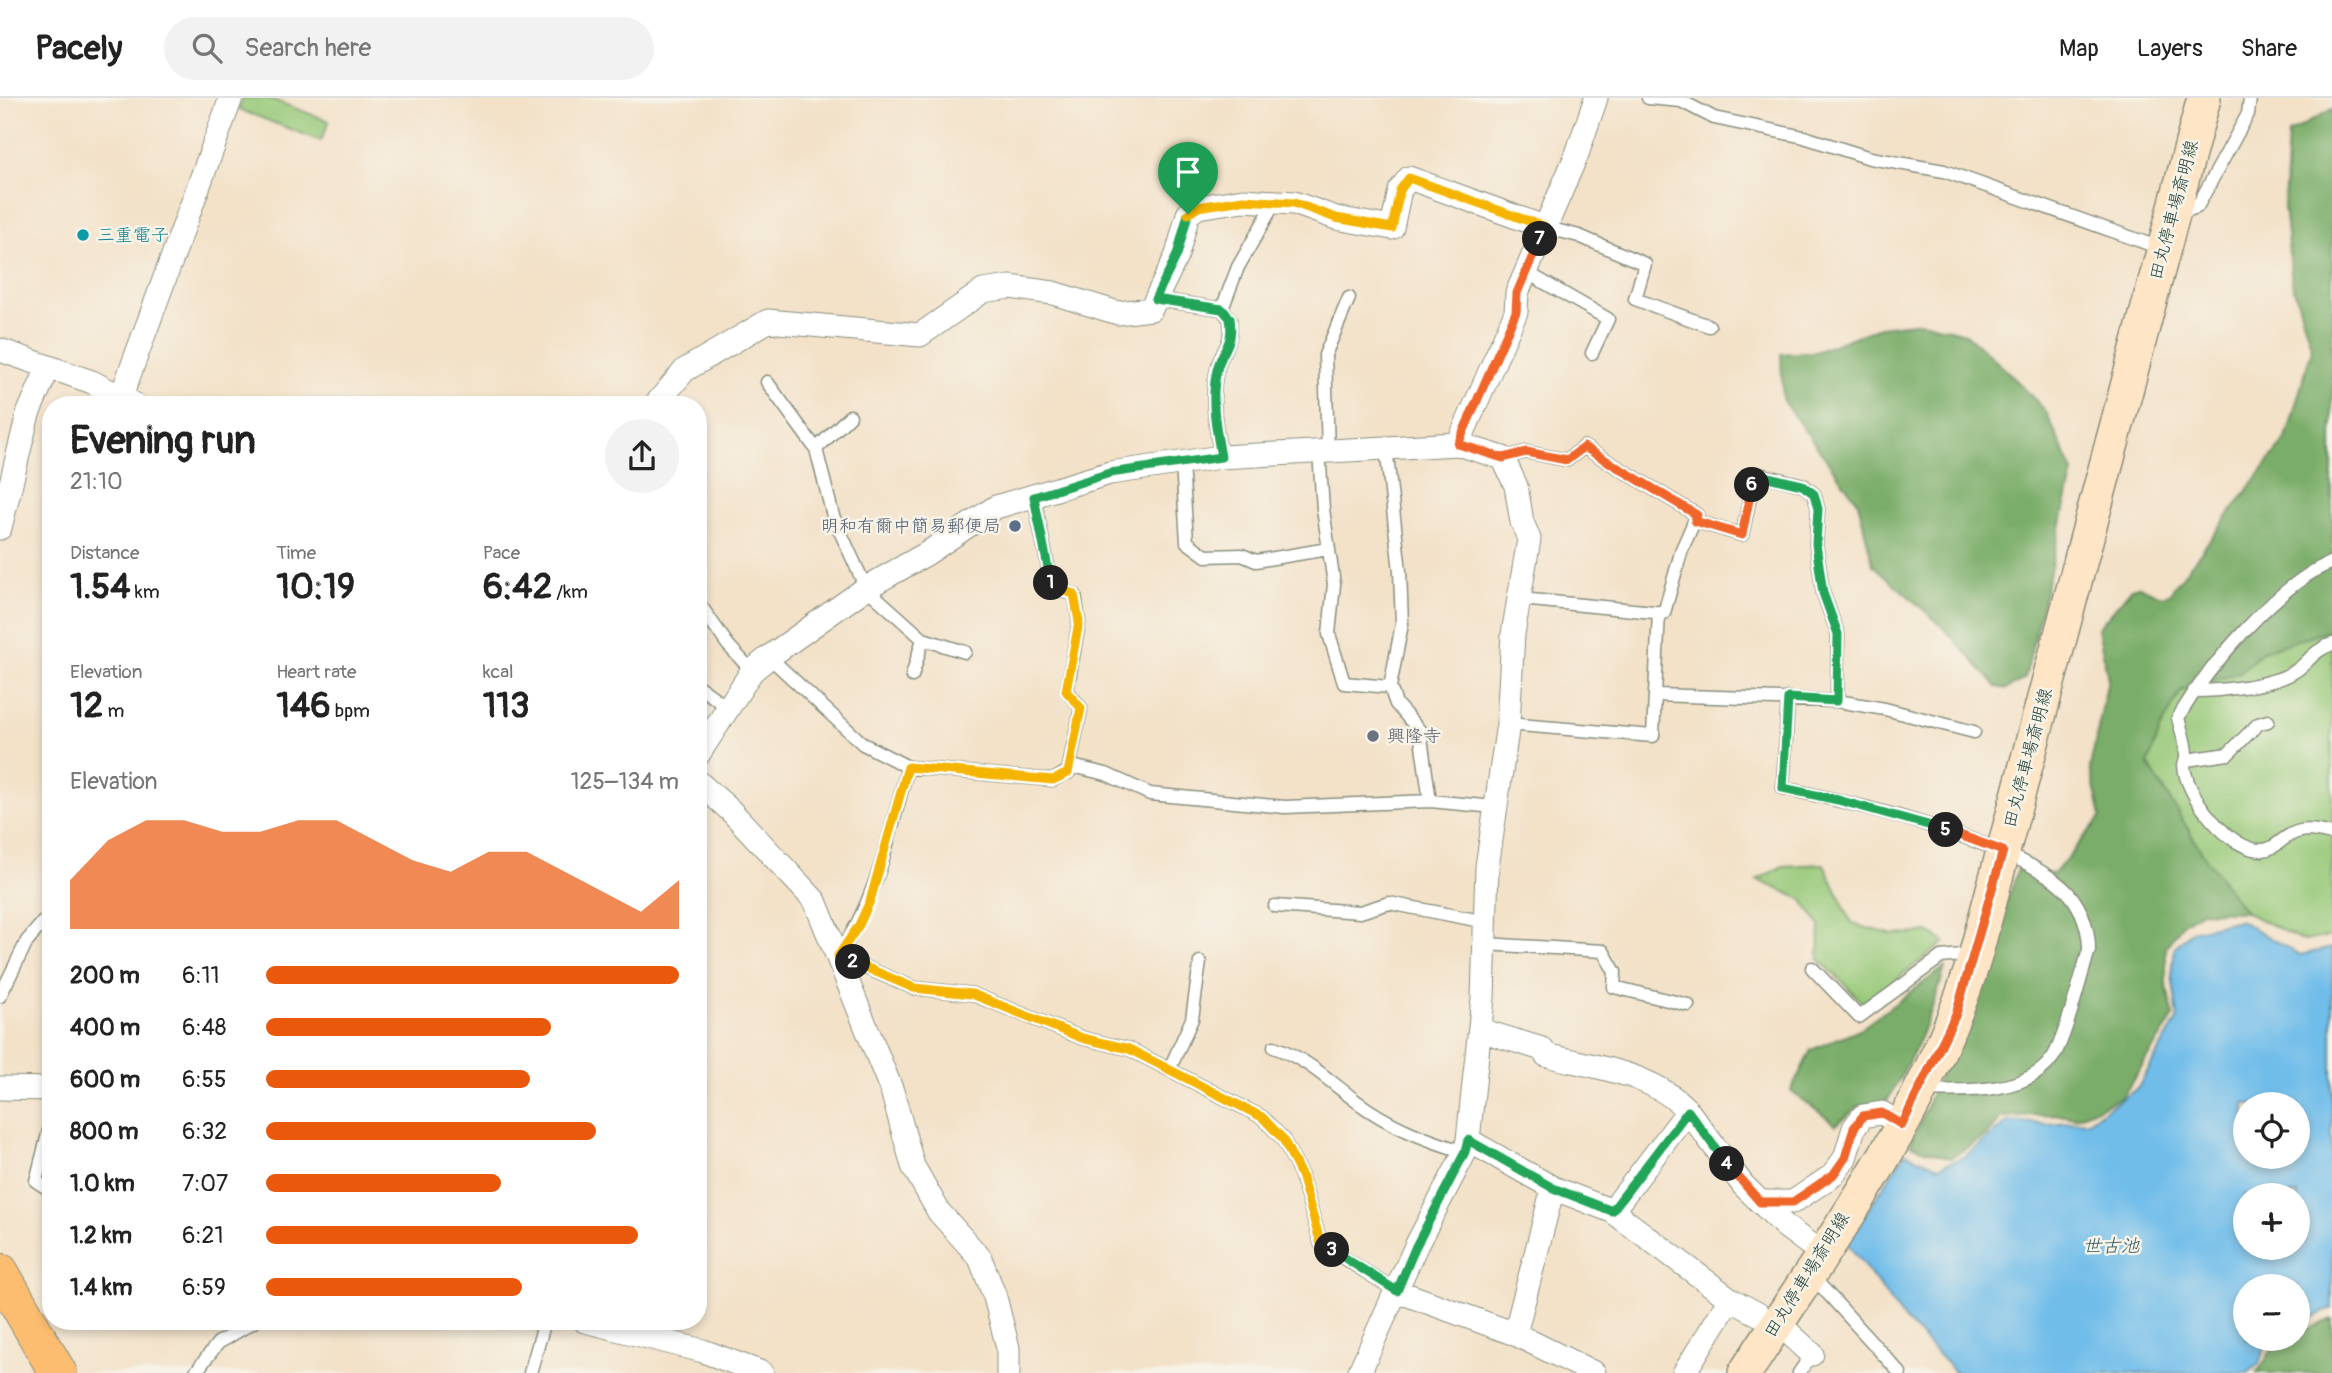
<!DOCTYPE html>
<html lang="en">
<head>
<meta charset="utf-8">
<style>
  :root { --surface:#fff; --page:#f2f2f2; --text:#222; --muted:#767676; --line:#e0e0e0; --accent:#ea580c }
  body { margin:0; font-family:Pangolin,"Klee One",sans-serif; background:var(--page); color:var(--text); height:100vh; display:flex; flex-direction:column; font-size:26px; white-space:nowrap }
  * { box-sizing:border-box; margin:0 }
  p { font-size:23px; color:var(--muted) }
  .icon { flex:none; width:38px; height:38px; fill:none; stroke:currentColor; stroke-width:2; stroke-linecap:round; stroke-linejoin:round }
  .map { position:relative; flex:1; overflow:hidden }
  .sheet { position:absolute; left:42px; top:298px; width:665px; height:934px; display:flex; flex-direction:column; background:var(--surface); border-radius:28px; box-shadow:0 4px 10px #0003 }
  .sheet>* { flex:none }
  .controls { position:absolute; left:2233px; top:994px; display:grid; gap:14px }
  .controls a { display:grid; place-items:center; width:77px; height:77px; border-radius:50%; background:var(--surface); box-shadow:0 4px 10px #0003; font-size:35px }
  .pin { position:absolute; display:grid; place-items:center; width:60px; height:60px; color:#fff; margin:-72px -30px; border-radius:50% 50% 50% 0; rotate:-45deg; box-shadow:0 0 7px #0007 }
  .pin .icon { rotate:45deg }
  .km { position:absolute; width:35px; height:35px; margin:-18px; border-radius:50%; background:#222; color:#fff; font-size:19px; line-height:35px; text-align:center }
  .round { display:grid; place-items:center; flex:none; width:74px; height:74px; border-radius:37px; background:var(--page) }
  .head { display:flex; align-items:center; justify-content:space-between; height:119px; padding:0 28px }
  h1 { font-size:38px; font-weight:800; line-height:52px }
  .stats { display:grid; grid-template-columns:repeat(3,1fr); gap:10px; height:119px; padding:7px 28px }
  .stats div { display:grid; align-content:center }
  .stats b { font-size:35px; font-weight:800 }
  .stats small { font-size:19px; font-weight:400 }
  .stats p { font-size:19px }
  .chart { height:196px; padding:14px 28px }
  .chart p { display:flex; justify-content:space-between }
  .chart svg { width:100%; height:126px; margin-top:7px; fill:var(--accent); opacity:.7 }
  ul { padding:0 28px; list-style:none; font-size:23px }
  li { display:grid; grid-template-columns:112px 84px 1fr; align-items:center; height:52px }
  li i { height:18px; border-radius:9px; background:var(--accent) }
  header { display:flex; align-items:center; gap:42px; box-sizing:border-box; height:98px; padding:0 35px; background:var(--surface); border-bottom:2px solid var(--line) }
  header strong { font-size:33px }
  nav { display:flex; gap:38px; margin-inline-start:auto; font-size:24px }
  .search { width:490px; height:63px; background:var(--page); display:flex; align-items:center; gap:18px; box-sizing:border-box; padding:0 24px; border-radius:38px; color:var(--muted); font-size:26px }
  .map>svg:first-child { display:block }
  .green { fill:#98c979; stroke:#5c8356; stroke-width:2 }
  .forest { fill:#7aad69; stroke:#4c754e; stroke-width:2 }
  .water { fill:#71bdea; stroke:#487d8f; stroke-width:2; fill-rule:evenodd }
  .lines { fill:none; stroke-linecap:round; stroke-linejoin:round }
  .lane-casing { stroke:#898f7e; stroke-width:15 }
  .street-casing { stroke:#898f7e; stroke-width:25 }
  .secondary-casing { stroke:#898f7e; stroke-width:36 }
  .primary-casing { stroke:#898f7e; stroke-width:39 }
  .lane { stroke:#fff; stroke-width:12 }
  .street { stroke:#fff; stroke-width:23 }
  .secondary { stroke:#fee5c5; stroke-width:33 }
  .primary { stroke:#fcbd6f; stroke-width:37 }
  .split-1-casing { stroke:#fff; stroke-width:14 }
  .split-2-casing { stroke:#fff; stroke-width:14 }
  .split-3-casing { stroke:#fff; stroke-width:14 }
  .split-4-casing { stroke:#fff; stroke-width:14 }
  .split-5-casing { stroke:#fff; stroke-width:14 }
  .split-6-casing { stroke:#fff; stroke-width:14 }
  .split-7-casing { stroke:#fff; stroke-width:14 }
  .split-8-casing { stroke:#fff; stroke-width:14 }
  .split-1 { stroke:#22a559; stroke-width:9 }
  .split-2 { stroke:#f5b400; stroke-width:9 }
  .split-3 { stroke:#f5b400; stroke-width:9 }
  .split-4 { stroke:#22a559; stroke-width:9 }
  .split-5 { stroke:#f0652b; stroke-width:9 }
  .split-6 { stroke:#22a559; stroke-width:9 }
  .split-7 { stroke:#f0652b; stroke-width:9 }
  .split-8 { stroke:#f5b400; stroke-width:9 }
  .culture-dot { fill:#0f9aa8; stroke:#f7f3e8; stroke-width:2.5 }
  .service-dot { fill:#5c6f8a; stroke:#f7f3e8; stroke-width:2.5 }
  .worship-dot { fill:#6b7280; stroke:#f7f3e8; stroke-width:2.5 }
  .labels { text-anchor:middle; dominant-baseline:central; stroke-width:5; stroke-linejoin:round; paint-order:stroke }
  .street-label { font-size:18px; fill:#1f3d34; stroke:#f7f3e8 }
  .culture-label { font-size:18px; fill:#0d838f; stroke:#f7f3e8; text-anchor:start }
  .service-label { font-size:18px; fill:#4e5e75; stroke:#f7f3e8; text-anchor:end }
  .worship-label { font-size:18px; fill:#5b616d; stroke:#f7f3e8; text-anchor:start }
  .water-label { font-size:19px; font-style:italic; fill:#345d62; stroke:#f7f3e8 }
</style>
</head>
<body>
<header>
<strong>Pacely</strong>
<div class="search"><svg class="icon" aria-label="search" viewBox="0 0 24 24"><circle cx="10" cy="10" r="6"/><path d="M15 15l6 6"/></svg>Search here</div>
<nav><a>Map</a><a>Layers</a><a>Share</a></nav>
</header>
<div class="map">
<svg width="2332" height="1275" viewBox="0 0 2332 1275">
  <rect width="100%" height="100%" fill="#f7f3e8"/>
  <filter id="ink" filterUnits="userSpaceOnUse"><feTurbulence type="fractalNoise" baseFrequency=".0143" numOctaves="2"/><feDisplacementMap in="SourceGraphic" scale="14" xChannelSelector="R" yChannelSelector="G"/><feConvolveMatrix kernelMatrix="1 2 1 2 8 2 1 2 1" color-interpolation-filters="sRGB"/></filter>
  <filter id="wash" filterUnits="userSpaceOnUse"><feTurbulence type="fractalNoise" baseFrequency=".00686" numOctaves="4" result="noise"/><feDisplacementMap in="SourceGraphic" scale="28" xChannelSelector="R" yChannelSelector="G"/><feGaussianBlur stdDeviation="1.57" result="paint"/><feColorMatrix in="noise" values="0 0 0 0 0 0 0 0 0 0 0 0 0 0 0 0 0 1.4 0 .05"/><feComposite in="paint" operator="in"/></filter>
  <g filter="url(#wash)">
    <rect width="100%" height="100%" fill="#f3e1c8"/>
    <!-- green -->
    <path class="green" d="M243,0h25l61,23 -8,20 -83,-32z
      M2332,453v385l-28,5 -59,-29 -42,-58 -55,-90 25,-76z
      M1824,766l28,60 42,11 35,-3 16,10 -81,62 -45,-45 1,-33 -18,-27 -45,-19 26,-14z"/>
    <!-- forest -->
    <path class="forest" d="M2332,11v520l-69,22 -23,21 -59,19 -20,37 -13,36 55,90 42,58 -44,-1 -18,12 -17,24v37l8,32 -52,81 -47,21 -20,-4 -54,3 -15,19 -36,22 -40,-13 73,-172 35,-104 36,5 47,-57 -11,-49 18,-89 -10,-51 34,-40 7,-2 22,10 8,-2 117,-155 26,-90 -20,-67 -8,-75 4,-73z
      M1921,224l44,11 44,40 36,37 28,62 -48,206 -18,11 -10,-2 -56,-62 -68,-60 -15,-63 -75,-101 -2,-47 34,-2 65,-25z
      M1945,869c-13,48 -32,91 -58,134l-28,5 -23,19 -45,-34 20,-41 51,-22z
      M2332,1221v54h-75l21,-32 20,-2v-6z"/>
    <!-- water -->
    <path class="water" d="M2239,822l61,35 32,-7v361l-34,14v-37h-53v53h24l-11,26 -10,8h-292l-52,-54 -57,-76 58,-90 34,14 25,-10 45,-36 37,3 42,-3 50,-33 40,-70 -6,-43 3,-28 17,-16zM2245,1006h53v53h-53zM2245,1097h53v53h-53z"/>
  </g>
  <g filter="url(#ink)">
    <g class="lines">
      <defs>
        <path id="lane" d="M1648,0l33,3 33,17 90,19 66,21 74,13 219,78
          M2176,117l21,-8 51,-93 2,-16
          M1544,129l35,9 66,28 -10,35 74,27
          M1526,174l82,47 -16,34
          M1155,201l67,10 8,10c3,28 -8,29 -13,51 -7,29 -1,58 4,87
          M1222,211l16,-42 37,-65
          M767,284l49,67 17,67 33,72 57,51 -11,37
          M1386,349l14,124 2,53 -12,63 6,17 24,27 10,70
          M816,351l34,-33
          M1319,354l4,57 11,75 -5,50 15,49 46,4
          M1328,354l-3,-97 24,-57
          M1503,360l23,-6 41,8 17,-13 113,68 -15,34 -18,64 -143,-14
          M1182,365l5,79 19,14 36,-1 14,6 72,-12
          M1034,399l18,90 23,8 4,27 -12,69 14,17 -13,65
          M1695,423l47,14 13,-62 48,12 11,9 4,15 -2,35 7,49 15,41 -1,67
          M2332,464c-54,22 -125,106 -154,156 3,12 8,25 8,37 1,3 -2,7 -2,10 1,30 46,87 79,85 12,-1 17,-10 27,-15 14,-8 28,-4 42,-1
          M698,504l30,43 24,26
          M923,541l42,13
          M769,559l94,87 45,23 145,13 23,-13 30,7 44,20 135,13 145,-6 65,6
          M698,588l29,21
          M2194,593c25,0 76,-5 98,-18 17,-9 18,-21 40,-29
          M1656,597l181,6 48,8 89,23
          M1788,600l-5,90c66,14 254,57 291,112 10,15 15,32 15,50 -8,25 -23,87 -36,107 -25,38 -91,34 -131,33
          M1508,626l145,12 6,-124
          M2186,662l42,-6 30,-30 10,-3
          M908,669c-19,67 -30,131 -70,189l76,32 58,6 110,44 47,11 133,68 21,22 18,36 20,69 76,47
          M1275,808l85,6 29,-9 97,19
          M1485,846l118,7 12,21 -1,15 74,18
          M1812,870l47,49 82,-60 31,-3
          M0,898l27,-55 18,-21h6
          M1274,949c33,12 54,33 82,54 33,25 70,39 109,51
          M1170,970l22,-49 8,-57
          M51,1025l-15,58 15,10
          M1811,1177l89,98
          M226,1223l13,8
          M195,1275l23,-30 37,-22
          M530,1275l15,-52
          M1799,1275l13,-19"/>
        <path id="street" d="M0,252l92,32 42,22
          M121,299l110,-299
          M656,306l29,-34 83,-49 152,14 63,-44 27,-4 43,6 65,20 33,-4 26,-54 11,-41 10,-7 45,-7 51,3 42,15 56,10 8,-38 9,-12 135,49
          M1458,346l58,-132 1,-19 60,-139 19,-56
          M0,430l28,-114 20,-46
          M698,657l54,-84 17,-14 97,-69 60,-34 70,-47 114,-34 111,-16 237,-13 45,14 13,28 6,36 7,17 -16,95 -5,90 -21,143 -4,131 -15,142 -3,12 -49,94 -57,127
          M698,684l32,28 85,91 77,190 21,75 26,46 41,46 15,39 13,51v25
          M1480,932l62,19 4,6c50,13 106,17 142,56l-76,100
          M0,990l51,1
          M1688,1013l55,74 43,42 35,26
          M1468,1042l85,48 59,23 118,88 -46,74
          M1760,1104h33l40,-27 12,-17 9,-30 9,-12 19,-3 20,12
          M1397,1193l118,43 79,39
          M1730,1201l28,15
          M585,1223l118,30 59,22
          M1789,1235l23,21
          M1515,1236l38,-146"/>
        <path id="secondary" d="M1745,1275c86,-134 186,-266 231,-420l228,-855"/>
        <path id="primary" d="M0,1174l58,101"/>
      </defs>
      <!-- lane casing -->
      <use href="#lane" class="lane-casing"/>
      <!-- street casing -->
      <use href="#street" class="street-casing"/>
      <!-- secondary casing -->
      <use href="#secondary" class="secondary-casing"/>
      <!-- primary casing -->
      <use href="#primary" class="primary-casing"/>
      <!-- lane -->
      <use href="#lane" class="lane"/>
      <!-- street -->
      <use href="#street" class="street"/>
      <!-- secondary -->
      <use href="#secondary" class="secondary"/>
      <!-- primary -->
      <use href="#primary" class="primary"/>
    </g>
  </g>
  <g class="lines" filter="url(#ink)">
    <defs>
      <path id="split-1" d="M1051,485l-17,-86 76,-24 111,-16c-5,-29 -11,-58 -4,-87 5,-22 17,-23 13,-52l-8,-9 -67,-10 22,-44 11,-41"/>
      <path id="split-2" d="M853,864l-15,-6 21,-31 11,-24 38,-134 145,13 15,-7 13,-65 -15,-17 13,-69 -5,-28 -22,-7 -1,-4"/>
      <path id="split-3" d="M853,864l61,26 58,6 110,44 47,11 133,68 21,22 18,36 20,69 11,6"/>
      <path id="split-4" d="M1332,1152l65,41 19,-45 49,-94 3,-12 85,48 59,23 76,-100 39,53"/>
      <path id="split-5" d="M1727,1066l33,38h33l40,-27 12,-17 9,-30 9,-12 19,-3 20,12 54,-111 47,-163 -57,-21"/>
      <path id="split-6" d="M1752,387l3,-11 47,11 12,9 4,15 -2,35 7,49 15,41 -1,67 -49,-3 -5,90 55,12 108,30"/>
      <path id="split-7" d="M1540,141l-23,54 -1,19 -58,132 45,14 23,-6 41,8 17,-13 113,68 -2,6 47,14 10,-50"/>
      <path id="split-8" d="M1188,116l10,-7 45,-7 51,3 42,15 56,10 8,-38 9,-12 136,49 -5,12"/>
    </defs>
    <!-- split-1 casing -->
    <use href="#split-1" class="split-1-casing"/>
    <!-- split-2 casing -->
    <use href="#split-2" class="split-2-casing"/>
    <!-- split-3 casing -->
    <use href="#split-3" class="split-3-casing"/>
    <!-- split-4 casing -->
    <use href="#split-4" class="split-4-casing"/>
    <!-- split-5 casing -->
    <use href="#split-5" class="split-5-casing"/>
    <!-- split-6 casing -->
    <use href="#split-6" class="split-6-casing"/>
    <!-- split-7 casing -->
    <use href="#split-7" class="split-7-casing"/>
    <!-- split-8 casing -->
    <use href="#split-8" class="split-8-casing"/>
    <!-- split-1 -->
    <use href="#split-1" class="split-1"/>
    <!-- split-2 -->
    <use href="#split-2" class="split-2"/>
    <!-- split-3 -->
    <use href="#split-3" class="split-3"/>
    <!-- split-4 -->
    <use href="#split-4" class="split-4"/>
    <!-- split-5 -->
    <use href="#split-5" class="split-5"/>
    <!-- split-6 -->
    <use href="#split-6" class="split-6"/>
    <!-- split-7 -->
    <use href="#split-7" class="split-7"/>
    <!-- split-8 -->
    <use href="#split-8" class="split-8"/>
  </g>
  <!-- markers -->
  <circle class="culture-dot" cx="83" cy="137" r="7"/>
  <circle class="service-dot" cx="1015" cy="428" r="7"/>
  <circle class="worship-dot" cx="1373" cy="638" r="7"/>
  <g class="labels">
    <!-- street labels -->
    <g class="street-label">
      <text transform="translate(2174 112) rotate(-75)">田丸停車場斎明線</text>
      <text transform="translate(2028 660) rotate(-75)">田丸停車場斎明線</text>
      <text transform="translate(1807 1177) rotate(-58)">田丸停車場斎明線</text>
    </g>
    <!-- culture labels -->
    <g class="culture-label">
      <text x="97" y="137">三重電子</text>
    </g>
    <!-- service labels -->
    <g class="service-label">
      <text x="1001" y="428">明和有爾中簡易郵便局</text>
    </g>
    <!-- worship labels -->
    <g class="worship-label">
      <text x="1387" y="638">興隆寺</text>
    </g>
    <!-- water labels -->
    <g class="water-label">
      <text x="2111" y="1148">世古池</text>
    </g>
  </g>
</svg>
<div class="controls">
<a><svg class="icon" aria-label="locate" viewBox="0 0 24 24"><circle cx="12" cy="12" r="6"/><path d="M12 2v4M12 18v4M2 12h4M18 12h4"/></svg></a>
<a>+</a>
<a>−</a>
</div>
<div class="pin" style="left:1188px;top:116px;background:#1e9e55"><svg class="icon" aria-label="arrive" viewBox="0 0 24 24"><path d="M6 21V4h12l-3 4 3 4H6"/></svg></div>
<b class="km" style="left:1051px;top:485px">1</b>
<b class="km" style="left:853px;top:864px">2</b>
<b class="km" style="left:1332px;top:1152px">3</b>
<b class="km" style="left:1727px;top:1066px">4</b>
<b class="km" style="left:1946px;top:732px">5</b>
<b class="km" style="left:1752px;top:387px">6</b>
<b class="km" style="left:1540px;top:141px">7</b>
<section class="sheet">
<div class="head"><div><h1>Evening run</h1><p>21:10</p></div><a class="round"><svg class="icon" aria-label="share" viewBox="0 0 24 24"><path d="M12 15V3M7 8l5-5 5 5M5 13v7h14v-7"/></svg></a></div>
<div class="stats">
<div><p>Distance</p><b>1.54<small> km</small></b></div>
<div><p>Time</p><b>10:19</b></div>
<div><p>Pace</p><b>6:42<small> /km</small></b></div>
</div>
<div class="stats">
<div><p>Elevation</p><b>12<small> m</small></b></div>
<div><p>Heart rate</p><b>146<small> bpm</small></b></div>
<div><p>kcal</p><b>113</b></div>
</div>
<div class="chart"><p><span>Elevation</span>125–134 m</p>
<svg viewBox="0 0 160 44" preserveAspectRatio="none"><path d="M0 44V27L10 13L20 6L30 6L40 10L50 10L60 6L70 6L80 13L90 20L100 24L110 17L120 17L130 24L140 31L150 38L160 27V44z"/></svg>
</div>
<ul>
<li><b>200 m</b>6:11<i style="width:100%"></i></li>
<li><b>400 m</b>6:48<i style="width:69%"></i></li>
<li><b>600 m</b>6:55<i style="width:64%"></i></li>
<li><b>800 m</b>6:32<i style="width:80%"></i></li>
<li><b>1.0 km</b>7:07<i style="width:57%"></i></li>
<li><b>1.2 km</b>6:21<i style="width:90%"></i></li>
<li><b>1.4 km</b>6:59<i style="width:62%"></i></li>
</ul>
</section>
</div>
</body>
</html>
